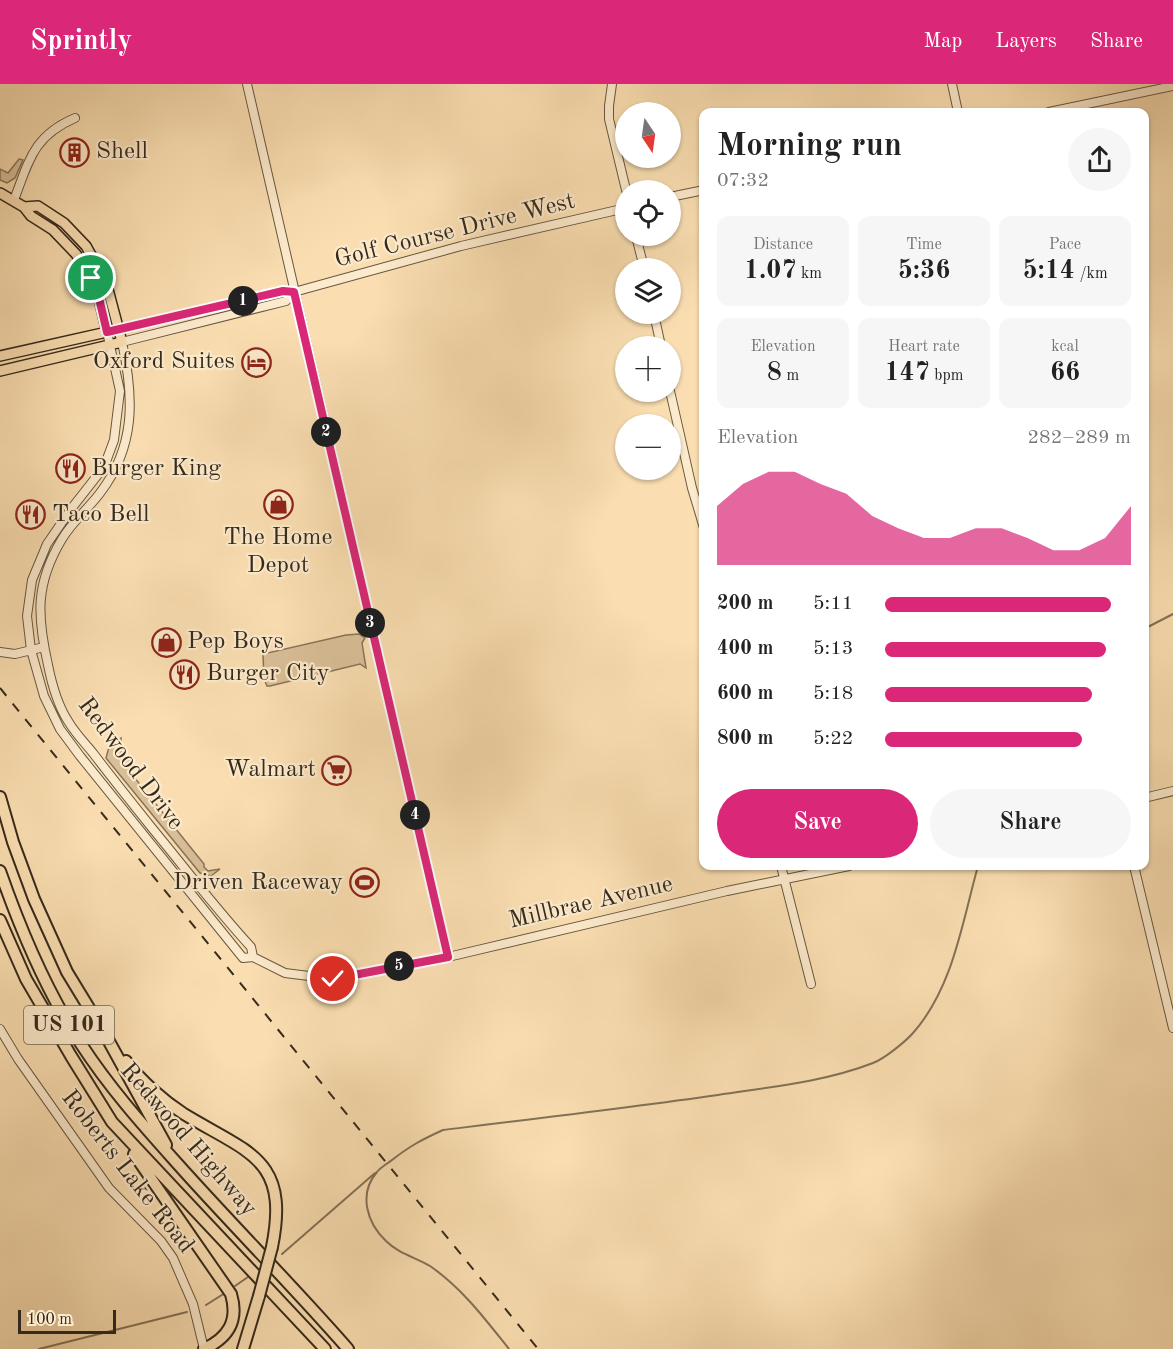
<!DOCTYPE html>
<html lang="en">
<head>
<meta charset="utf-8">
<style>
  :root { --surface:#fff; --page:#f6f6f6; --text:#222; --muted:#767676; --accent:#db2777 }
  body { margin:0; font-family:"Old Standard TT",serif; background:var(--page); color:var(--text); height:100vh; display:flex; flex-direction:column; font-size:22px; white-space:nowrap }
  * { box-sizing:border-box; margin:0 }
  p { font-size:20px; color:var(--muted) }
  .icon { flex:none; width:33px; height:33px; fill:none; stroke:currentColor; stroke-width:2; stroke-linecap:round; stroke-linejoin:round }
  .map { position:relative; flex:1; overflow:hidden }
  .drawer { position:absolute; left:699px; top:24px; width:450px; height:762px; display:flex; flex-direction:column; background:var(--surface); border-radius:12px; box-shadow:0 2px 4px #0004 }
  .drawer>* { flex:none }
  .needle { width:39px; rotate:167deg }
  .controls { position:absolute; left:615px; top:18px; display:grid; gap:12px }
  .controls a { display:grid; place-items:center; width:66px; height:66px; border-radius:50%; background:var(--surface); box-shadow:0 2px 4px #0004; font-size:30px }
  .scale { position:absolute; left:18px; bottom:15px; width:98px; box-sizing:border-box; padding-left:6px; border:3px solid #362a1c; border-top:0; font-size:16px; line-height:21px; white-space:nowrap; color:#362a1c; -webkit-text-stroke:4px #fceacc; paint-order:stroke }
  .pin { position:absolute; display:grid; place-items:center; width:51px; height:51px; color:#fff; margin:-26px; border:3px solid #fff; border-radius:50%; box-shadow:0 2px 6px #0007 }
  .km { position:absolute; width:30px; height:30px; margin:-15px; border-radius:50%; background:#222; color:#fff; font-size:16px; line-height:30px; text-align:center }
  .round { display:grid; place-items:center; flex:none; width:63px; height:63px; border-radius:32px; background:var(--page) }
  .headline { display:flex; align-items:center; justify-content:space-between; height:102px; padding:0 18px }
  h1 { font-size:33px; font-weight:700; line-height:45px }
  .figures { display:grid; grid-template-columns:repeat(3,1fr); gap:9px; height:102px; padding:6px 18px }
  .figures div { display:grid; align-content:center; border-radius:12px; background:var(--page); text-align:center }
  .figures b { font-size:26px; font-weight:700 }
  .figures small { font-size:16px; font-weight:400 }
  .figures p { font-size:16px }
  .chart { height:168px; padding:12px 18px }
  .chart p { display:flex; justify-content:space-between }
  .chart svg { width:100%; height:108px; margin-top:6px; fill:var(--accent); opacity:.7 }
  .action { display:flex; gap:12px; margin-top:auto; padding:12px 18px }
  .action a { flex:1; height:69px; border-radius:36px; background:var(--accent); color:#fff; font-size:24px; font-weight:700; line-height:69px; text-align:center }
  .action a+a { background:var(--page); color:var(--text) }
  ul { padding:0 18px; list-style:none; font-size:20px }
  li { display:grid; grid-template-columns:96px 72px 1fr; align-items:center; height:45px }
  li i { height:15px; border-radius:8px; background:var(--accent) }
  header { display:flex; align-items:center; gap:36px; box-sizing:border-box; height:84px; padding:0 30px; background:var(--accent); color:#fff }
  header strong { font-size:28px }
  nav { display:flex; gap:33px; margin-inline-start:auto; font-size:21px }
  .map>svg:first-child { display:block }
  .green { fill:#d9bf98; stroke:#88745a; stroke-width:1.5 }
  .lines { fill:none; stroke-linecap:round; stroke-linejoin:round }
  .stream { stroke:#837157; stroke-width:2 }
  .minor-casing { stroke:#675741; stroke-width:10 }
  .major-casing { stroke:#362a1c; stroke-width:12 }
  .highway-casing { stroke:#362a1c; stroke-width:14 }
  .minor { stroke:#fceacc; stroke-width:8 }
  .major { stroke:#fadeb1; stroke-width:9 }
  .highway { stroke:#fadeb1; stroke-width:10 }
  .rail { stroke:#362a1c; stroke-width:2; stroke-dasharray:10 10; stroke-linecap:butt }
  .highway-bridge-casing { stroke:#362a1c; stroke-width:14; stroke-linecap:butt }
  .highway-bridge { stroke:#fadeb1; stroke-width:10 }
  .route-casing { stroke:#fff; stroke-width:12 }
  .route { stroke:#db2777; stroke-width:8 }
  .labels { text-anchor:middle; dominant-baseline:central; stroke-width:4.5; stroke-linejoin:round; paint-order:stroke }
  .shield { fill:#fceacc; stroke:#716451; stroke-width:1.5 }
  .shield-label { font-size:22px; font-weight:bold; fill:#362a1c }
  .poi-label { font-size:24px; fill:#362a1c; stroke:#fceacc; text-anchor:start }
  .street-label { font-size:24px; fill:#362a1c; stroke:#fceacc }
</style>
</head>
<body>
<header>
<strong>Sprintly</strong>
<nav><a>Map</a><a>Layers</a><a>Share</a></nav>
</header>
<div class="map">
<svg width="1173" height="1265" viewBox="0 0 1173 1265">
  <rect width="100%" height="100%" fill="#fadeb1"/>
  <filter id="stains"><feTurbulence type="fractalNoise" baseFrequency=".00333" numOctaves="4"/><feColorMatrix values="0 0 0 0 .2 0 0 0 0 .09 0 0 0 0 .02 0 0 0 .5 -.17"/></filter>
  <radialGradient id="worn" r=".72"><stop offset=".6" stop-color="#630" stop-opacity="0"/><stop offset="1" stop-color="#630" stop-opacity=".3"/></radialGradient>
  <!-- green -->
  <path class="green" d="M19,75l4,1 -8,18 -8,5 -7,-3v-11l8,4z
    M359,550l6,4 -3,5 4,25 -6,-4 -90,22h-3l-3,-7 -1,-25 83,-19z
    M121,654v21l7,-1 2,4 -4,5 78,97v3l4,4 12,-2 -9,7 -11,-3 -94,-115 3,-11 -1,-1z"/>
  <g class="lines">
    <!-- stream -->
    <path class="stream" d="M1144,545l29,-15
      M282,1170l93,-81
      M235,1202l13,-9
      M206,1221l19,-12
      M39,1265l148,-37
      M509,1265c-24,-30 -47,-61 -79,-83 -15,-9 -31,-12 -44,-25 -19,-18 -28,-47 -9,-69 4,-5 10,-8 15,-12 18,-14 29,-20 51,-30 91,-11 183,-22 275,-35 52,-8 106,-13 155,-32 11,-4 32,-21 40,-30 40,-45 49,-110 65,-167"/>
    <defs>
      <path id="minor" d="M247,0l201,873
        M612,0l-3,22v13l17,71
        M952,0l6,28
        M1049,28l124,-26
        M670,113l34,-7
        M14,116c15,-39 19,-64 61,-82
        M626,124l-165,38 -167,46 -11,-1 -176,41 13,59 -6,49 -10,27 -33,42 -24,35 -15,36 -5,36 4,34 13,46 16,33 20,27 163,202 10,-1 32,16 48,6 115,-22 279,-66 122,-25
        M636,152l8,32
        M654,230l7,32
        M670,307l22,97 12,40
        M0,568l15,2 29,-7
        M1144,714l29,-7
        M781,782l30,118
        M1134,782l39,162
        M253,873l-2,-10c-35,-38 -66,-79 -99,-119 -20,-25 -40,-50 -59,-75 -9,-11 -18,-20 -25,-32 -11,-17 -16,-36 -20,-56 -11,-49 -13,-81 14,-126 10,-17 26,-30 38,-46 36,-47 34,-96 22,-151l164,-41 8,-9
        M0,945l18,30 91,129 52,53 12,17 20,46 11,45"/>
      <path id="major" d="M0,109l24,14 7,9 22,14 23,24 15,24 8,21 8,33 -107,24
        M0,287l122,-29 -16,-60 -20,-36 -22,-23 -26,-17 -14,1"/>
      <path id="highway" d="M0,713l13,45 21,57 33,73 39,64 60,109
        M0,787c21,60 46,120 81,173 28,43 60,79 94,117 57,64 117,124 173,188
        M0,836l26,59 45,77 41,66 213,227
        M126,977c15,20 38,40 58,53 64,39 106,44 88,133
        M134,1070l97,140c8,27 -3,44 -27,55
        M243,1265l16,-53"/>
    </defs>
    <!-- minor casing -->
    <use href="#minor" class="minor-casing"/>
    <!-- major casing -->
    <use href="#major" class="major-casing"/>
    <!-- highway casing -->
    <use href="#highway" class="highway-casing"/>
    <!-- minor -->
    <use href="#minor" class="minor"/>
    <!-- major -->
    <use href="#major" class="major"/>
    <!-- highway -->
    <use href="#highway" class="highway"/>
    <!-- rail -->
    <path class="rail" d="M0,604l538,661"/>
    <defs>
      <path id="highway-bridge" d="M259,1212l13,-49"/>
    </defs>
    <!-- highway-bridge casing -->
    <use href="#highway-bridge" class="highway-bridge-casing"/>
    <!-- highway-bridge -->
    <use href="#highway-bridge" class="highway-bridge"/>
  </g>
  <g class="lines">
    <defs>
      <path id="route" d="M91,194l8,20 8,34 176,-41 11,1 154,665 -115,22"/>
    </defs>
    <!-- route casing -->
    <use href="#route" class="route-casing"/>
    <!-- route -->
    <use href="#route" class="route"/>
  </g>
  <!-- icons -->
  <defs>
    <symbol id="building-ring" viewBox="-11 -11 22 22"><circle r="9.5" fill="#fceacc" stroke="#8f2418" stroke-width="1.5"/><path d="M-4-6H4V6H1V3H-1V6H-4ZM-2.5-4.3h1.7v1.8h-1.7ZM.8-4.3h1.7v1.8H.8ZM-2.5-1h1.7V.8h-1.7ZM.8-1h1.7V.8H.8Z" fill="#8f2418"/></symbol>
    <symbol id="hotel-ring" viewBox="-11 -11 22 22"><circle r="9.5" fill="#fceacc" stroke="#8f2418" stroke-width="1.5"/><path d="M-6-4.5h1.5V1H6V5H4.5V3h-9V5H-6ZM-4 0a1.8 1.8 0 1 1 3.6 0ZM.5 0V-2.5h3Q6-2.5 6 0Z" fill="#8f2418"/></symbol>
    <symbol id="restaurant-ring" viewBox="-11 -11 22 22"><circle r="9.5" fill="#fceacc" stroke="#8f2418" stroke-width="1.5"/><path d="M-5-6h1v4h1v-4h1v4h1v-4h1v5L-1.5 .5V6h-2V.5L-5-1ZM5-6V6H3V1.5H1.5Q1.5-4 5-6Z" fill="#8f2418"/></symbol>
    <symbol id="shop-ring" viewBox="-11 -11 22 22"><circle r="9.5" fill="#fceacc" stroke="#8f2418" stroke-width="1.5"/><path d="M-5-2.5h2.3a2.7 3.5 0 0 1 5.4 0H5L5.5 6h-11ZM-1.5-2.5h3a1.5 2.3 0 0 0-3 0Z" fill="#8f2418"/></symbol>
    <symbol id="supermarket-ring" viewBox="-11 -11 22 22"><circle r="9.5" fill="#fceacc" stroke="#8f2418" stroke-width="1.5"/><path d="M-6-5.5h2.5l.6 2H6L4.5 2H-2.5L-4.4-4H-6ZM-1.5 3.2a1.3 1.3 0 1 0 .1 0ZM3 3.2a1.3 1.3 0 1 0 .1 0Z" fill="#8f2418"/></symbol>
    <symbol id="stadium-ring" viewBox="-11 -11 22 22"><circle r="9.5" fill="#fceacc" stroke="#8f2418" stroke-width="1.5"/><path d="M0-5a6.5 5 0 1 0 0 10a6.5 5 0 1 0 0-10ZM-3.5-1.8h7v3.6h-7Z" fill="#8f2418"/></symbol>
  </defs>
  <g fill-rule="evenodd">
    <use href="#building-ring" x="58" y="52" width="33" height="33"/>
    <use href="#hotel-ring" x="240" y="262" width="33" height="33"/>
    <use href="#restaurant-ring" x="54" y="368" width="33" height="33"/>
    <use href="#shop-ring" x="262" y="404" width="33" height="33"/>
    <use href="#restaurant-ring" x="14" y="414" width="33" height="33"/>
    <use href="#shop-ring" x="150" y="542" width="33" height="33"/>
    <use href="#restaurant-ring" x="168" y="574" width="33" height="33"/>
    <use href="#supermarket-ring" x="320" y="670" width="33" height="33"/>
    <use href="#stadium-ring" x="348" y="782" width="33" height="33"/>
  </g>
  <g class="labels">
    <!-- shield labels -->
    <rect class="shield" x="24" y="922" width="90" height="38" rx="4.5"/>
    <g class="shield-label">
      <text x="69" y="941">US 101</text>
    </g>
    <!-- poi labels -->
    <g class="poi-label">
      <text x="96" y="68">Shell</text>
      <text x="235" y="278" text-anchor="end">Oxford Suites</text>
      <text x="91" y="385">Burger King</text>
      <text x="52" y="431">Taco Bell</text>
      <text x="278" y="454" text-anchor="middle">The Home<tspan x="278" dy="28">Depot</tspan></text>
      <text x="187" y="558">Pep Boys</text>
      <text x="206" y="590">Burger City</text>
      <text x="316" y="686" text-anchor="end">Walmart</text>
      <text x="343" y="799" text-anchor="end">Driven Raceway</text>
    </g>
    <!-- street labels -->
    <g class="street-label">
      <text transform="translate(455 147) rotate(-14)">Golf Course Drive West</text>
      <text transform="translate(130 680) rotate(53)">Redwood Drive</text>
      <text transform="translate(591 819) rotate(-13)">Millbrae Avenue</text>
      <text transform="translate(188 1056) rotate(49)">Redwood Highway</text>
      <text transform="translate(127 1088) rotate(52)">Roberts Lake Road</text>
    </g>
  </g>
  <rect width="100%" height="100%" filter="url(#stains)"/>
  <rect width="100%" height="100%" fill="url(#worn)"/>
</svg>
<div class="controls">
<a><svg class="needle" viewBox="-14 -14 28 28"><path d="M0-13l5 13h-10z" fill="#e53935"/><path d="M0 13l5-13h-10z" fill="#767676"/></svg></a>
<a><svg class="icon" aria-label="locate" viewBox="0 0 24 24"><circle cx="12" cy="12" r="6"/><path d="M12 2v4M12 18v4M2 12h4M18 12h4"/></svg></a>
<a><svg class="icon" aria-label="layers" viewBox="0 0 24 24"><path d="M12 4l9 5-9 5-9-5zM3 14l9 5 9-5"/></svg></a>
<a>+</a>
<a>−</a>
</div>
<div class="scale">100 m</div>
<div class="pin" style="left:91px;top:194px;background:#1e9e55"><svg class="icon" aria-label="arrive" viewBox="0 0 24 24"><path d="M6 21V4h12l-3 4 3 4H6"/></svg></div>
<div class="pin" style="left:333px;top:895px;background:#d93025"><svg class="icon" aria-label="check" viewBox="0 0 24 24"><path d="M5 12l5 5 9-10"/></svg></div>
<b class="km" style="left:243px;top:217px">1</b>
<b class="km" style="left:326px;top:348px">2</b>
<b class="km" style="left:370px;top:539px">3</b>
<b class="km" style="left:415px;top:731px">4</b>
<b class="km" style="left:399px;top:882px">5</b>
<section class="drawer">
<div class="headline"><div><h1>Morning run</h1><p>07:32</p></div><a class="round"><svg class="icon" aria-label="share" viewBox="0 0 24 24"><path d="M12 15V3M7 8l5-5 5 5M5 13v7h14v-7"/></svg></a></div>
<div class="figures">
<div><p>Distance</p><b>1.07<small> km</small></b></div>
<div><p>Time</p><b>5:36</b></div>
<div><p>Pace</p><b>5:14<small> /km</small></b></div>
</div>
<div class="figures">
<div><p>Elevation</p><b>8<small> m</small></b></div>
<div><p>Heart rate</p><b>147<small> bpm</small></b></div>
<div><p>kcal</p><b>66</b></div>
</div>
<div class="chart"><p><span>Elevation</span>282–289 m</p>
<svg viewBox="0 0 160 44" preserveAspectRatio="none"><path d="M0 44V20L10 11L20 6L30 6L40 11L50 15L60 24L70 29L80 33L90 33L100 29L110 29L120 33L130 38L140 38L150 33L160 20V44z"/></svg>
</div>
<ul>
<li><b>200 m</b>5:11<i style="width:92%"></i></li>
<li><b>400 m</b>5:13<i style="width:90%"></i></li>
<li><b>600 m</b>5:18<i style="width:84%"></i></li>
<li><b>800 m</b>5:22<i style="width:80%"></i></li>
</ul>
<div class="action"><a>Save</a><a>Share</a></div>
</section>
</div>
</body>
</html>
